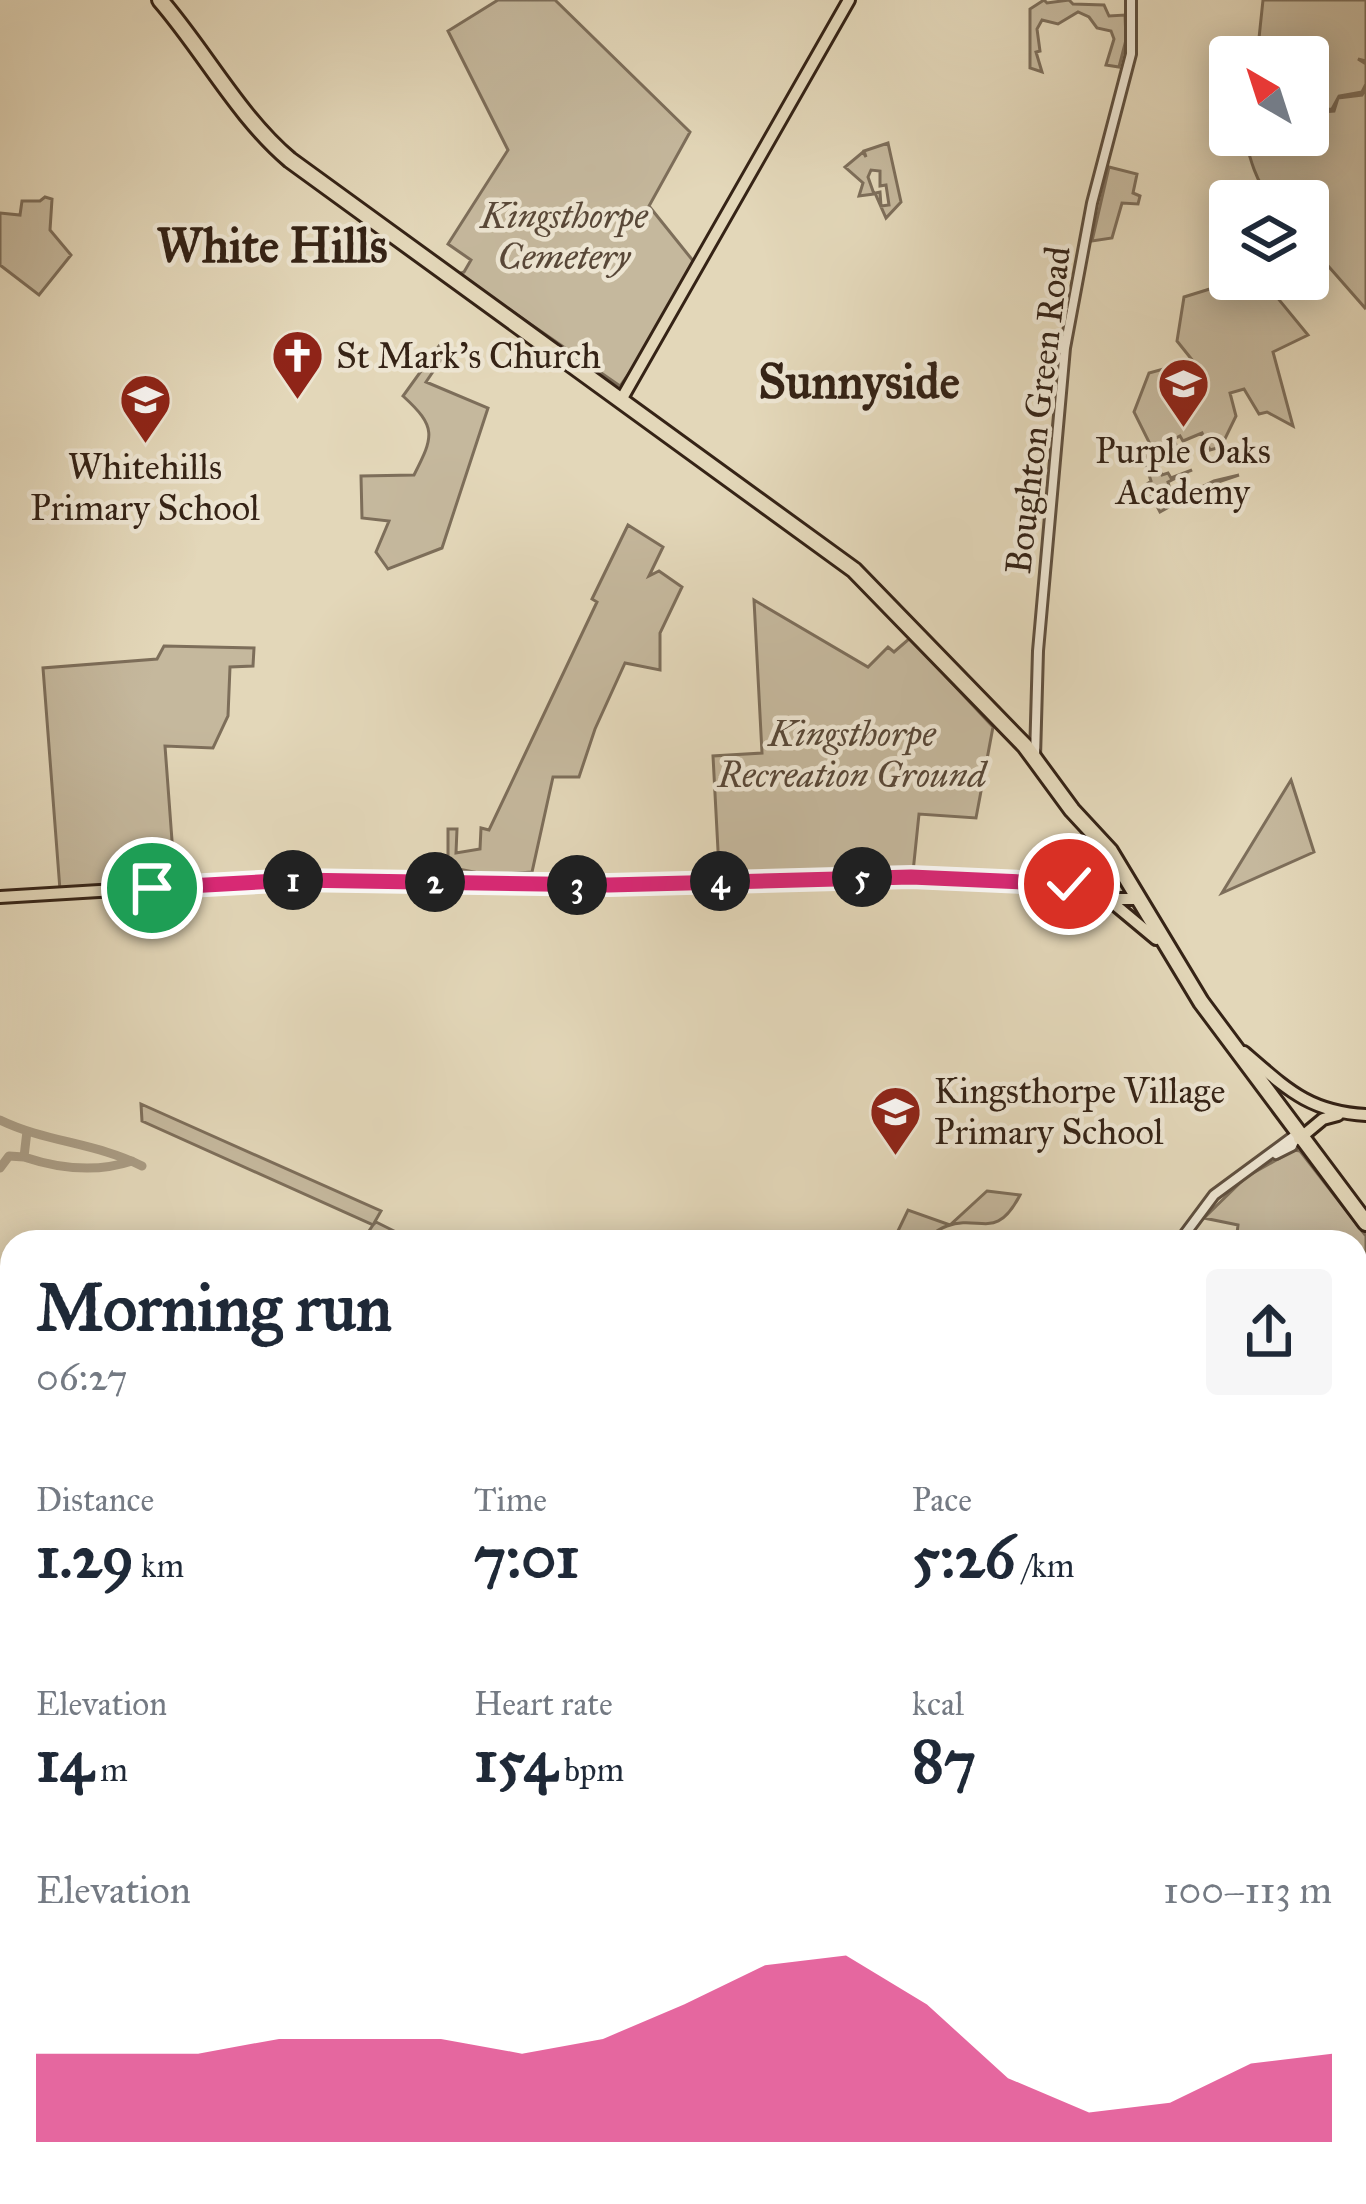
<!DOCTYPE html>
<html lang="en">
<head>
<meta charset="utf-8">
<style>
  :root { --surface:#fff; --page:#f6f6f7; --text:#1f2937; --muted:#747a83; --accent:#db2777 }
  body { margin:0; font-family:"IM FELL Great Primer",serif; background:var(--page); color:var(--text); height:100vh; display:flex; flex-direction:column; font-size:45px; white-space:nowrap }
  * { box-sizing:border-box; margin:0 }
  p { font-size:39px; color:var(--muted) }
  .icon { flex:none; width:66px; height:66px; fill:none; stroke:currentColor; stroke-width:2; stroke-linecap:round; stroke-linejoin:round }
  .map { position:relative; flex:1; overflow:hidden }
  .panel { position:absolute; left:0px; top:1230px; width:1368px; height:975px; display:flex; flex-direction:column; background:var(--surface); border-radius:36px 36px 0 0; box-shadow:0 6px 30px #0003 }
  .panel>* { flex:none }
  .needle { width:78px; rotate:321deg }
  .controls { position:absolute; left:1209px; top:36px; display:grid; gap:24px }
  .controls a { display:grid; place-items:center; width:120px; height:120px; border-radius:12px; background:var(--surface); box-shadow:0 6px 30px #0003; font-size:60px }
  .pin { position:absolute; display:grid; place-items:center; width:102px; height:102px; color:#fff; margin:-51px; border:6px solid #fff; border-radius:50%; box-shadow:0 3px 12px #0007 }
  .km { position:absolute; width:60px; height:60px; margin:-30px; border-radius:50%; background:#222; color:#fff; font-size:33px; line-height:60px; text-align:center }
  .round { display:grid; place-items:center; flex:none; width:126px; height:126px; border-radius:12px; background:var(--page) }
  .overview { display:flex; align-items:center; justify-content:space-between; height:204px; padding:0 36px }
  h1 { font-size:66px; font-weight:800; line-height:90px }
  .figures { display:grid; grid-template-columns:repeat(3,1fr); gap:18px; height:204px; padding:12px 36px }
  .figures div { display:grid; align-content:center }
  .figures b { font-size:60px; font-weight:800 }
  .figures small { font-size:33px; font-weight:400 }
  .figures p { font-size:33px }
  .chart { height:336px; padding:24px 36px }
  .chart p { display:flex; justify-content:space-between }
  .chart svg { width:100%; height:216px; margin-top:12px; fill:var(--accent); opacity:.7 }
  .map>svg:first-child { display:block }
  .green { fill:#c5b89d; stroke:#7d6e5a; stroke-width:3 }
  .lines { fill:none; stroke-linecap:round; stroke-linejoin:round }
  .river { stroke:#a89a82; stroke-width:9 }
  .minor-casing { stroke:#60503f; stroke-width:14 }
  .major-casing { stroke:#352316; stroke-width:16 }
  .highway-casing { stroke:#352316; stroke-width:20 }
  .minor { stroke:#ede5d2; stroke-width:8 }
  .major { stroke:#e3d7b9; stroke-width:10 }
  .highway { stroke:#e3d7b9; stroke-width:14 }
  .rail-casing { stroke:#352316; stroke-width:8 }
  .rail { stroke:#ede5d2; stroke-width:3; stroke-dasharray:9; stroke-linecap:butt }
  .route-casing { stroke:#fff; stroke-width:24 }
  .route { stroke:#db2777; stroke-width:15 }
  .labels { text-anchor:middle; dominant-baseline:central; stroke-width:9; stroke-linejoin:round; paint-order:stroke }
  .park-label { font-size:36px; font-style:italic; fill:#594838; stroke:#ede5d2 }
  .poi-label { font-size:36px; fill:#352316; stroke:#ede5d2; text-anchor:start }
  .street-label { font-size:36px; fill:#352316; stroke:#ede5d2 }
  .district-label { font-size:48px; font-weight:bold; fill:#352316; stroke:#ede5d2 }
</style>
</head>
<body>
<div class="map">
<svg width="1366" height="2204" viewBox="0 0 1366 2204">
  <rect width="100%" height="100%" fill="#e3d7b9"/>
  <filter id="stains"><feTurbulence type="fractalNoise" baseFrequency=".00167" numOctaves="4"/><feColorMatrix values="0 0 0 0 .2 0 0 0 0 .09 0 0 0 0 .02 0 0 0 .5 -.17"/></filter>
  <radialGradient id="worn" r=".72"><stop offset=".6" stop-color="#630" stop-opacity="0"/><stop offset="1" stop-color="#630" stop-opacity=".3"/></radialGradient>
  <!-- green -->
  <path class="green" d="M498,0h57l135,132 -41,74 45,56 -44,82 -30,42 -162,-112 6,-2 7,-12 -23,-16 60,-94 -60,-119z
    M1044,0l3,3 22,-3 4,4 31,1 5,11 16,-1 1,25 -7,27 -13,-2 8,-26 -3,-8 -14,-3 -8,-11 -11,-5 -20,12 -16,-4 -5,9 3,22 -4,1 6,20 -12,-4v-59z
    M1263,0h103v61l-8,-2 8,5v20l-4,8 -23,4 -7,13 -24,2 17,-13 -17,-1v-40h-43l-6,-19z
    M1366,88v219l-1,1 -57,-65v-42h-36c-16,-19 -22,-42 -28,-66h64v-22l26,-2 4,-13 24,-3z
    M888,143l13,59 -15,16 -11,-25 5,-1 1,14 8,-1 -3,-20 -6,1v-15l-9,-1 -3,7 6,17 -15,2 4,-13 -18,-16 18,-15 3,5 -2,-6z
    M1109,167l28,7 -4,19 7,3 -2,8 -16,-1 -10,35 -20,3z
    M45,197l7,2 -2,31 21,25 -32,40 -39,-30v-52l20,2 2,-14h18z
    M1242,279h20l46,56 -35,17 20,74 -26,-14 -8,2 -15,-25 -14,4 6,23 -15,31 -11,3 -8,-17 -19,8 -3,-5 -6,3 2,6 -17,8 3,8 -5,3 5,11 6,-2 3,5 21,-8 -24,12 5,19 41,-20 25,-6 -33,11 -46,26 -14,-27 5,-4 -9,-28 9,-7 -17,-34 15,-39 44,-12 -16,-20 7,-44z
    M439,346l8,5 -21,31 62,26 -46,140 -54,21 -12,-17 13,-31 -27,-3 -1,-42 53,-1c20,-39 23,-48 -11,-79z
    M628,525l35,22 -14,29 10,-5 23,16 -22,46v37l-35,-7 -30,66 -16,48h-26l-21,95 -43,3 -41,-8v-38h9l-1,24 24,-4 1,-21 8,2 108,-228 -5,-3z
    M754,600l114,67 20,-20 6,5 16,-14 83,89 -17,91 -57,-4 -6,58 -193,4 -7,-6 6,-1 -6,-113 49,-3z
    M164,646l90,2 -1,18 -23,1 -2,49 -15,32 -48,-2 10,135 -115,9 -17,-222 114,-9z
    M1291,780l23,72 -92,41z
    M141,1104l240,107 -8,14 3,-3 40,20h-47l-4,-5 8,-12 -231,-104z
    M1294,1150l6,1 66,85v106l-10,-3v-97h-120l2,-17 -34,-7 42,-41z
    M987,1191l33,4c-24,47 -40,19 -73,31 -25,9 -18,27 -50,7l11,-23 42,15z
    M0,2003l12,1v189h431l1,11h-444z"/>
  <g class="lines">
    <!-- river -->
    <path class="river" d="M0,1120c45,22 97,23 142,46
      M27,1131l-3,26c36,12 72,16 108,4
      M0,1168l9,-12 15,1"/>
    <defs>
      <path id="minor" d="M1035,757l3,-106 27,-303 27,-145 39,-149v-54
        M1276,1154l16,-8 5,-12
        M1179,1242l35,-47 80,-59
        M1356,2097l10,6
        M876,2204l5,-11"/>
      <path id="major" d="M621,400l228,-400
        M0,897l264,-16 325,4 322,-8 136,4 32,6 36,12h24
        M1108,899l48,40
        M1244,1052c42,36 64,60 122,63
        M1299,1139l24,-20 15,-4"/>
      <path id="highway" d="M160,0c45,52 78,116 130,160l564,410 171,176 47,64 38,41 91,151 165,221"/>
    </defs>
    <!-- minor casing -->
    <use href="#minor" class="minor-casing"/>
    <!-- major casing -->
    <use href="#major" class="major-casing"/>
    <!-- highway casing -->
    <use href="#highway" class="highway-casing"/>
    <!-- minor -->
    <use href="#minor" class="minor"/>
    <!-- major -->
    <use href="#major" class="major"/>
    <!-- highway -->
    <use href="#highway" class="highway"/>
    <defs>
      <path id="rail" d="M0,1293l12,-2
        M1356,1878l10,5"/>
    </defs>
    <!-- rail casing -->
    <use href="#rail" class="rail-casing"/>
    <!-- rail -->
    <use href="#rail" class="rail"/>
  </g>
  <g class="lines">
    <defs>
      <path id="route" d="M152,888l144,-8 313,5 302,-8 158,7"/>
    </defs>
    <!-- route casing -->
    <use href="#route" class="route-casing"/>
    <!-- route -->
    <use href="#route" class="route"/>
  </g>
  <!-- icons -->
  <defs>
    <symbol id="church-pin" viewBox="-11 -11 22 30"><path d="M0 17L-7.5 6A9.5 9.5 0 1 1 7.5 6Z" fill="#8f2418" stroke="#ede5d2"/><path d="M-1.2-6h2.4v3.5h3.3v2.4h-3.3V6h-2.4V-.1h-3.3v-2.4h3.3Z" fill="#fff"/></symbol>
    <symbol id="school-pin" viewBox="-11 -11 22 30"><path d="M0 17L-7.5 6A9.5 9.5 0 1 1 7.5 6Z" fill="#8f2418" stroke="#ede5d2"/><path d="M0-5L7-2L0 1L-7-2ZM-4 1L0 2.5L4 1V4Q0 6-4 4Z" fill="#fff"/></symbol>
  </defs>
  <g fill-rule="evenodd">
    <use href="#church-pin" x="268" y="326" width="59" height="81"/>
    <use href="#school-pin" x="1154" y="354" width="59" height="81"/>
    <use href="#school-pin" x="116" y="370" width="59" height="81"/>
    <use href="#school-pin" x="866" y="1082" width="59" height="81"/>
  </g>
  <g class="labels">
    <!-- park labels -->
    <g class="park-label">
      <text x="564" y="216">Kingsthorpe<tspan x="564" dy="41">Cemetery</tspan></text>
      <text x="852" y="734">Kingsthorpe<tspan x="852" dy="41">Recreation Ground</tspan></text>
    </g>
    <!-- poi labels -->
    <g class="poi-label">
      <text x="336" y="356">St Mark's Church</text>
      <text x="1183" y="451" text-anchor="middle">Purple Oaks<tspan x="1183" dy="41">Academy</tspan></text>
      <text x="145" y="467" text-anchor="middle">Whitehills<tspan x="145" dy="41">Primary School</tspan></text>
      <text x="934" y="1091">Kingsthorpe Village<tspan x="934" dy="41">Primary School</tspan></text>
    </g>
    <!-- street labels -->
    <g class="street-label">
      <text transform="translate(1038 410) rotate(-83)">Boughton Green Road</text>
    </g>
    <!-- district labels -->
    <g class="district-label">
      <text x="272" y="245">White Hills</text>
      <text x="859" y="381">Sunnyside</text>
    </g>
  </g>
  <rect width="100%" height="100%" filter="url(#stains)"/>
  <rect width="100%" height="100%" fill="url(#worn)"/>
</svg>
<div class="controls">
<a><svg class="needle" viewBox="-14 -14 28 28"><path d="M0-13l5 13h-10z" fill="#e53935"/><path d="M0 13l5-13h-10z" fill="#747a83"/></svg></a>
<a><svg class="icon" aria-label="layers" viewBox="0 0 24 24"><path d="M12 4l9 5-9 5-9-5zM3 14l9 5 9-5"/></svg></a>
</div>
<div class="pin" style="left:152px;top:888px;background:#1e9e55"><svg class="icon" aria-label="arrive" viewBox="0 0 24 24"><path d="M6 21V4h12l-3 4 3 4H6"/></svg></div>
<div class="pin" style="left:1069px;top:884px;background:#d93025"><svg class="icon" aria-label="check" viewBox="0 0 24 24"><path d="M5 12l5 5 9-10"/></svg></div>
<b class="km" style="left:293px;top:880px">1</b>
<b class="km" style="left:435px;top:882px">2</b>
<b class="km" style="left:577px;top:885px">3</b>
<b class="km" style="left:720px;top:881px">4</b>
<b class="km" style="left:862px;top:877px">5</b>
<section class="panel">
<div class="overview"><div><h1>Morning run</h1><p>06:27</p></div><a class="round"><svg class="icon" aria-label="share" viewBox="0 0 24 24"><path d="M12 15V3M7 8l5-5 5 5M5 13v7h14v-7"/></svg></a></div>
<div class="figures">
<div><p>Distance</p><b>1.29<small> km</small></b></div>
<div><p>Time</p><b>7:01</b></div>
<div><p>Pace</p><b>5:26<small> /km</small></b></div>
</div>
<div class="figures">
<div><p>Elevation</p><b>14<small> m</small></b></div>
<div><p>Heart rate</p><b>154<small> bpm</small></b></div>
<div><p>kcal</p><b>87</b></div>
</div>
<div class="chart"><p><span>Elevation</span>100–113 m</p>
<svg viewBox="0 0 160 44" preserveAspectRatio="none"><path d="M0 44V26L10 26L20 26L30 23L40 23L50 23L60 26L70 23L80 16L90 8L100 6L110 16L120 31L130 38L140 36L150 28L160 26V44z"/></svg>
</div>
</section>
</div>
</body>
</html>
